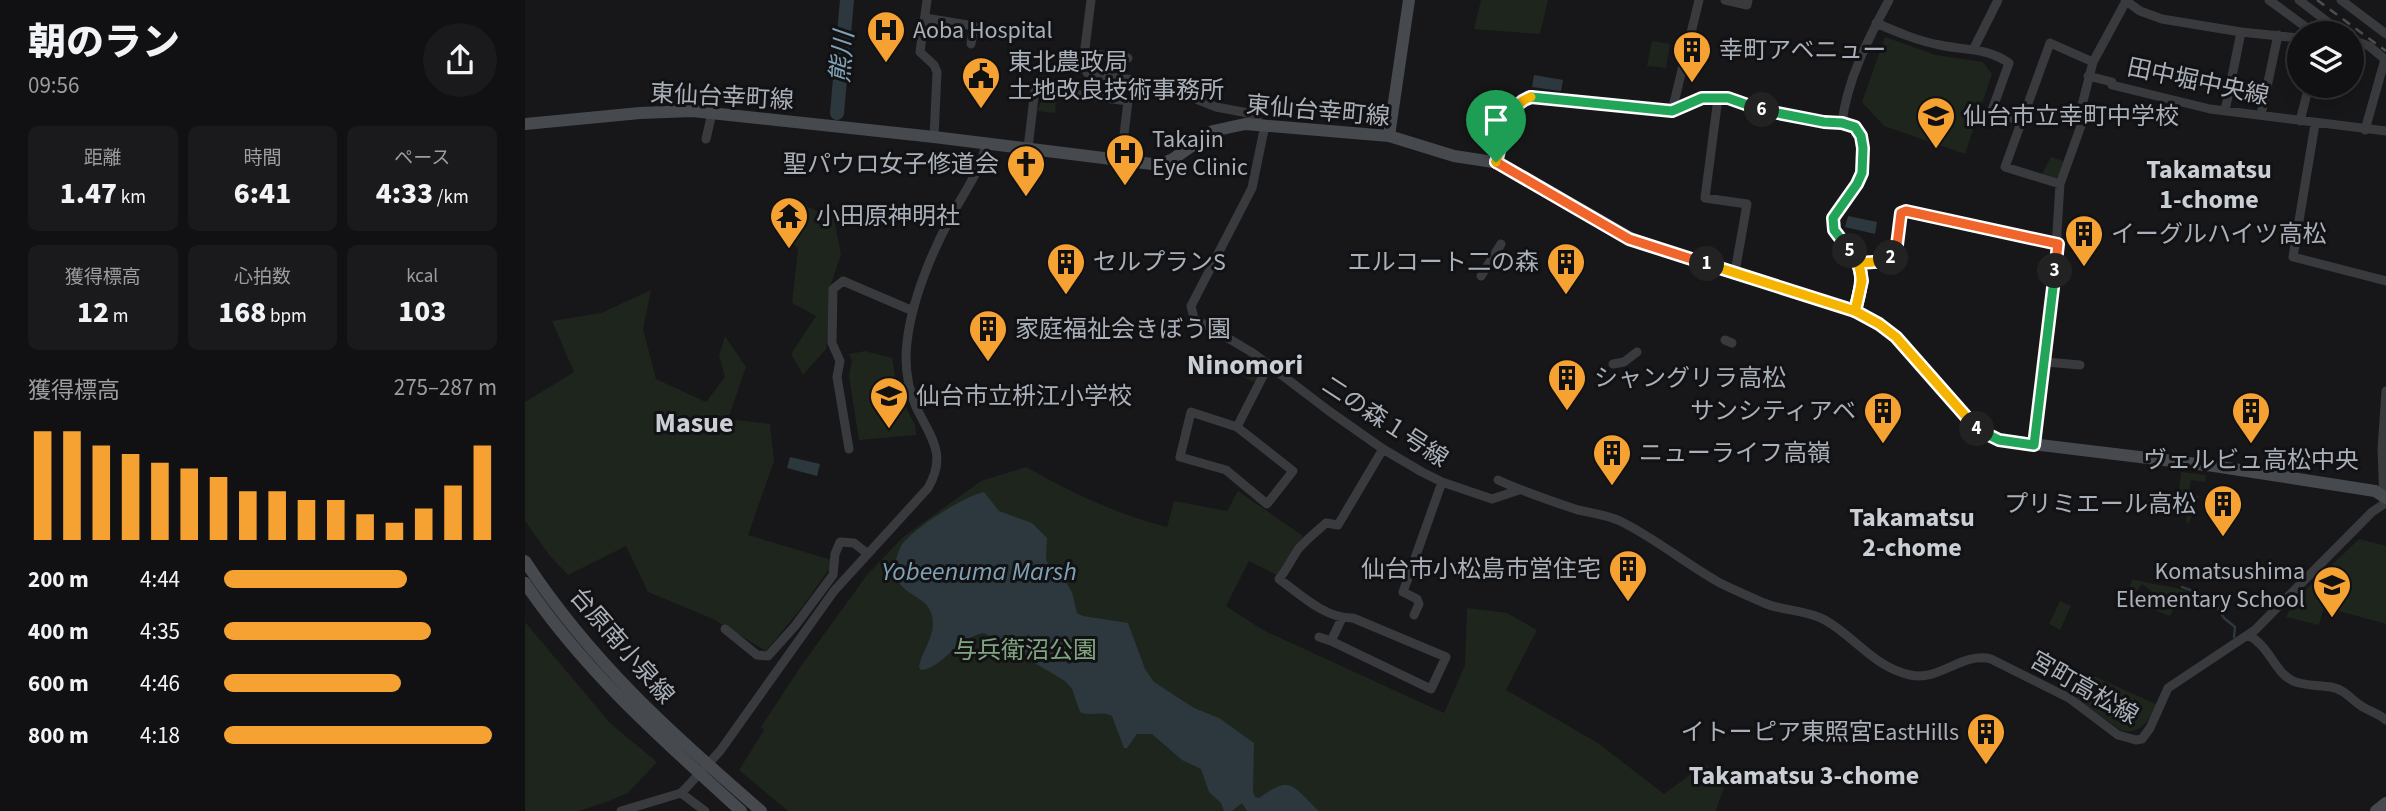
<!DOCTYPE html>
<html lang="ja">
<head>
<meta charset="utf-8">
<style>
  :root { --surface:#111113; --page:#1a1a1c; --text:#f1f3f6; --muted:#9c9da0; --line:#303133; --accent:#f6a232 }
  body { margin:0; font-family:"Source Sans 3","Noto Sans JP",sans-serif; background:var(--page); color:var(--text); height:100vh; display:flex; flex-direction:column; font-size:26px; white-space:nowrap }
  * { box-sizing:border-box; margin:0 }
  p { font-size:23px; color:var(--muted) }
  .icon { flex:none; width:38px; height:38px; fill:none; stroke:currentColor; stroke-width:2; stroke-linecap:round; stroke-linejoin:round }
  .map { position:relative; flex:1; overflow:hidden }
  .drawer { display:flex; flex-direction:column; background:var(--surface); width:525px }
  .drawer>* { flex:none }
  .buttons { position:absolute; left:1762px; top:21px; display:grid; gap:14px }
  .buttons a { display:grid; place-items:center; width:77px; height:77px; border-radius:50%; background:var(--surface); box-shadow:0 4px 18px #0003,0 0 0 2px var(--line); font-size:35px }
  .pin { position:absolute; display:grid; place-items:center; width:60px; height:60px; color:#fff; margin:-72px -30px; border-radius:50% 50% 50% 0; rotate:-45deg; box-shadow:0 0 7px #0007 }
  .pin .icon { rotate:45deg }
  .km { position:absolute; width:35px; height:35px; margin:-18px; border-radius:50%; background:#222; color:#fff; font-size:19px; line-height:35px; text-align:center }
  .round { display:grid; place-items:center; flex:none; width:74px; height:74px; border-radius:37px; background:var(--page) }
  .summary { display:flex; align-items:center; justify-content:space-between; height:119px; padding:0 28px }
  h1 { font-size:38px; font-weight:800; line-height:52px }
  .stats { display:grid; grid-template-columns:repeat(3,1fr); gap:10px; height:119px; padding:7px 28px }
  .stats div { display:grid; align-content:center; border-radius:10px; background:var(--page); text-align:center }
  .stats b { font-size:30px; font-weight:800 }
  .stats small { font-size:19px; font-weight:400 }
  .stats p { font-size:19px }
  .chart { height:196px; padding:14px 28px }
  .chart p { display:flex; justify-content:space-between }
  .chart svg { width:100%; height:126px; margin-top:7px; stroke:var(--accent); stroke-width:6 }
  ul { padding:0 28px; list-style:none; font-size:23px }
  li { display:grid; grid-template-columns:112px 84px 1fr; align-items:center; height:52px }
  li i { height:18px; border-radius:9px; background:var(--accent) }
  main { display:flex; flex:1; min-height:0 }
  .map>svg:first-child { display:block }
  .green { fill:#1d251d }
  .water { fill:#2d383e }
  .lines { fill:none; stroke-linecap:round; stroke-linejoin:round }
  .stream { stroke:#2d383e; stroke-width:2.5 }
  .river { stroke:#2d383e; stroke-width:14 }
  .street { stroke:#383a3e; stroke-width:9 }
  .secondary { stroke:#46494e; stroke-width:12 }
  .rail { stroke:#4b4e53; stroke-width:2.5; stroke-dasharray:9 7; stroke-linecap:butt }
  .split-1-casing { stroke:#fff; stroke-width:14 }
  .split-2-casing { stroke:#fff; stroke-width:14 }
  .split-3-casing { stroke:#fff; stroke-width:14 }
  .split-4-casing { stroke:#fff; stroke-width:14 }
  .split-5-casing { stroke:#fff; stroke-width:14 }
  .split-6-casing { stroke:#fff; stroke-width:14 }
  .split-7-casing { stroke:#fff; stroke-width:14 }
  .split-8-casing { stroke:#fff; stroke-width:14 }
  .split-1 { stroke:#f0652b; stroke-width:9 }
  .split-2 { stroke:#f5b400; stroke-width:9 }
  .split-3 { stroke:#f0652b; stroke-width:9 }
  .split-4 { stroke:#22a559; stroke-width:9 }
  .split-5 { stroke:#f5b400; stroke-width:9 }
  .split-6 { stroke:#22a559; stroke-width:9 }
  .split-7 { stroke:#22a559; stroke-width:9 }
  .split-8 { stroke:#f5b400; stroke-width:9 }
  .labels { text-anchor:middle; dominant-baseline:central; stroke-width:6; stroke-linejoin:round; paint-order:stroke }
  .poi-label { font-size:24px; fill:#a9b0b9; stroke:#121214; text-anchor:start }
  .street-label { font-size:24px; fill:#a9b0b9; stroke:#121214 }
  .park-label { font-size:24px; fill:#81a580; stroke:#121214 }
  .water-label { font-size:26px; font-style:italic; fill:#7fa1b5; stroke:#121214 }
  .neighbourhood-label { font-size:26px; font-weight:bold; fill:#caced5; stroke:#121214 }
  .quarter-label { font-size:28px; font-weight:bold; fill:#caced5; stroke:#121214 }
</style>
</head>
<body>
<main>
<section class="drawer">
<div class="summary"><div><h1>朝のラン</h1><p>09:56</p></div><a class="round"><svg class="icon" aria-label="share" viewBox="0 0 24 24"><path d="M12 15V3M7 8l5-5 5 5M5 13v7h14v-7"/></svg></a></div>
<div class="stats">
<div><p>距離</p><b>1.47<small> km</small></b></div>
<div><p>時間</p><b>6:41</b></div>
<div><p>ペース</p><b>4:33<small> /km</small></b></div>
</div>
<div class="stats">
<div><p>獲得標高</p><b>12<small> m</small></b></div>
<div><p>心拍数</p><b>168<small> bpm</small></b></div>
<div><p>kcal</p><b>103</b></div>
</div>
<div class="chart"><p><span>獲得標高</span>275–287 m</p>
<svg viewBox="0 0 160 44" preserveAspectRatio="none"><path d="M5 44V6M15 44V6M25 44V11M35 44V14M45 44V17M55 44V19M65 44V22M75 44V27M85 44V27M95 44V30M105 44V30M115 44V35M125 44V38M135 44V33M145 44V25M155 44V11"/></svg>
</div>
<ul>
<li><b>200 m</b>4:44<i style="width:67%"></i></li>
<li><b>400 m</b>4:35<i style="width:76%"></i></li>
<li><b>600 m</b>4:46<i style="width:65%"></i></li>
<li><b>800 m</b>4:18<i style="width:98%"></i></li>
</ul>
</section>
<div class="map">
<svg width="1861" height="811" viewBox="0 0 1861 811">
  <rect width="100%" height="100%" fill="#171719"/>
  <!-- green -->
  <path class="green" d="M956,0h67l-8,34 -66,-5z
    M1360,37l51,18 47,7 9,12 -27,80 -81,-28 -22,-24z
    M1127,41l18,3 -4,24 -19,-2z
    M517,99l14,2 -1,12 -18,-2z
    M1526,157l12,4 -3,12 -4,6 -14,-5z
    M279,205l30,14 7,35 -11,33v38l-4,24 -23,26 -12,-21 25,-38 -24,-13 6,-54 -22,-25 6,-12z
    M126,290l-8,39 13,50 50,23 19,-25 -6,-22 6,-19 21,31 -18,52 42,5 4,37 -26,74 87,26 -32,45 -37,45 -53,-32 -65,-27 -22,-46 -58,29 -18,-19 -25,-35v-119l49,-30 -22,-51 49,-8z
    M340,351l27,7 6,34 17,33 1,10 -57,5 -10,-64 3,-15 -3,-7z
    M723,355l16,13 -10,14 -15,-7z
    M501,467c48,27 88,46 141,60l7,-26 53,10 11,-20 65,45 -26,39 -28,-14 -23,45 37,24 181,83 21,-48 2,-57 40,5 30,17 -31,60 92,53 66,51 41,-30 19,23 -8,24h-928l-49,-41 25,-40 -3,-3 40,-61 66,-91 36,-38 78,-56z
    M1656,472l25,3 -1,7 -14,-2 -2,13 -10,-2z
    M1644,491l30,5 -10,28 -3,-3 2,-15 -20,-3z
    M1834,539l27,7v78l-62,-17 -5,18 -33,-8 8,-16z
    M1608,579c18,6 38,6 56,13l-6,12 -5,-2 -8,14 -24,-9 4,-7 -2,-1 4,-7 -10,-8 -11,14 -6,-2z
    M1535,601l11,5 -11,24 -11,-6z
    M0,622l85,101 47,39 -29,31 -19,8 -30,10h-54z
    M1564,674l67,30c-7,16 -14,30 -34,27l-46,-32z"/>
  <!-- water -->
  <path class="water" d="M1009,75l29,5 -2,11 -29,-4z
    M1323,216l29,6 -2,12 -30,-7z
    M265,457l30,7 -3,12 -30,-8z
    M459,492l15,19 33,12 15,15 -1,22 5,8 11,8 10,16 5,21 6,3 45,7 17,46 9,13 40,26 25,10 35,25 -1,48 2,6 4,1c33,-24 33,-12 60,13h-72l-5,-8 -10,8h-8l-3,-8 -12,-11 -8,-23 -19,-9 -30,-26h-15l-10,14h-3l-12,-32c-11,-6 -22,1 -32,-4l-8,-23 -7,-8 -81,-48c-27,4 -42,36 -63,37l-2,-3c2,-14 14,-28 14,-43 0,-33 -34,-22 -40,-57 3,-7 5,-15 8,-21 11,-17 63,-50 83,-54z"/>
  <g class="lines">
    <!-- stream -->
    <path class="stream" d="M1657,587l29,11 13,20 11,9 -1,10"/>
    <!-- river -->
    <path class="river" d="M312,113l10,-113"/>
    <!-- street -->
    <path class="street" d="M402,0l-7,52 14,13 3,7 -3,65
      M566,0l-8,64 4,9 72,11 57,23 32,6 13,11
      M1200,0l22,5 1,-5
      M1600,0l15,11 22,8 79,13 58,6
      M1744,0l45,33
      M1774,0l30,23 5,10
      M1816,0l45,34
      M400,18l49,8 -3,18
      M1351,23c21,9 42,18 64,22 27,6 45,2 69,18l-18,50 31,8
      M1827,40l17,6 17,14
      M1448,50l25,-50
      M560,53l43,5
      M1563,76l24,6v3l98,24 176,22
      M1193,98l-13,100 42,6 -12,68
      M1147,111l27,-111
      M1700,111l16,-79
      M1736,115l17,-80
      M1775,121l9,-35
      M1317,123c5,2 11,3 15,6 10,11 8,41 1,53 -7,13 -18,23 -25,36 0,20 22,30 27,48 4,16 -2,30 -5,45
      M1790,124l-22,133 93,24
      M740,125l-13,63 -61,118 3,12 59,35 76,58 54,38 39,23 20,10 50,17 27,-9
      M1840,130l20,-71
      M181,139l6,-26
      M503,148l7,-59 93,12 -7,59
      M971,162c7,-24 9,-55 35,-65l141,14 30,-13h26l37,13 59,11 18,1c5,-43 27,-86 47,-123
      M1535,184l-55,-17 45,-124 43,19
      M1334,263l30,-2 7,-8 5,-40 5,-2 152,33
      M956,276l20,-32
      M1200,340l7,3
      M1521,362l34,3
      M1088,364l11,-2 13,-10
      M712,427l-46,-15 -11,45 46,13 41,34 26,-33 -56,-44 32,-63
      M1509,445l19,-150 7,-111 22,-61v-18l11,-43 33,-61
      M324,449l-12,-72 3,-16 -8,-18 1,-54 10,-8 70,30
      M973,480c26,12 53,21 80,30 14,3 29,5 42,11 35,17 66,43 100,62 14,7 29,13 44,20 19,8 43,7 61,17 30,17 49,47 85,55 29,7 53,-24 81,-16l78,39 49,37 18,5 6,-1 8,-11 18,-40 87,-58 117,-118 12,-8 -2,-55 4,-58
      M889,615l5,-11 -2,-5 -14,-7 39,-110
      M817,618l-11,23 100,48 15,-32 -93,-39c-28,1 -53,-24 -74,-39 8,-10 13,-21 20,-31 8,-9 18,-17 27,-25l12,2 45,-76
      M200,629l32,26 11,1 27,-30 38,-51 2,-21 5,-12 14,1 14,11
      M1723,635c22,11 26,37 45,46 11,5 26,4 38,6 15,3 20,13 32,20 8,5 15,6 23,13
      M794,637l12,4
      M156,793l24,18
      M96,811l60,-18 5,-5 34,-37 114,-160 94,-103c19,-33 4,-49 -11,-79 -8,-17 -11,-34 -11,-52 1,-46 24,-102 46,-142 12,-23 30,-46 34,-72"/>
    <!-- secondary -->
    <path class="secondary" d="M0,124l115,-11 52,-2 242,26 218,27 11,-1 10,-4 40,-28 32,-7 144,12 65,20 46,7 141,81 222,70 33,23 77,89 12,9 14,5 215,26 161,25 11,7
      M864,136l20,-136
      M0,561c66,101 146,172 236,250
      M0,583c60,89 138,157 216,228
      M1851,811l10,-8"/>
    <!-- rail -->
    <path class="rail" d="M1792,0l69,51"/>
  </g>
  <g class="lines">
    <defs>
      <path id="split-1" d="M971,162l133,77 78,25"/>
      <path id="split-2" d="M1182,264l148,47 7,-30 -3,-18 29,-2 3,-3"/>
      <path id="split-3" d="M1366,258l5,-5 5,-40 5,-2 152,33 -3,27"/>
      <path id="split-4" d="M1452,429l22,11 35,5 21,-174"/>
      <path id="split-5" d="M1325,251c17,22 11,35 5,60l24,13 17,13 81,92"/>
      <path id="split-6" d="M1237,110l62,12 18,1 13,4 6,9 2,12 -1,25 -5,11 -24,34 1,12 16,21"/>
      <path id="split-7" d="M1006,97l141,14 30,-13h26l34,12"/>
      <path id="split-8" d="M971,162c7,-23 9,-57 35,-65"/>
    </defs>
    <!-- split-1 casing -->
    <use href="#split-1" class="split-1-casing"/>
    <!-- split-2 casing -->
    <use href="#split-2" class="split-2-casing"/>
    <!-- split-3 casing -->
    <use href="#split-3" class="split-3-casing"/>
    <!-- split-4 casing -->
    <use href="#split-4" class="split-4-casing"/>
    <!-- split-5 casing -->
    <use href="#split-5" class="split-5-casing"/>
    <!-- split-6 casing -->
    <use href="#split-6" class="split-6-casing"/>
    <!-- split-7 casing -->
    <use href="#split-7" class="split-7-casing"/>
    <!-- split-8 casing -->
    <use href="#split-8" class="split-8-casing"/>
    <!-- split-1 -->
    <use href="#split-1" class="split-1"/>
    <!-- split-2 -->
    <use href="#split-2" class="split-2"/>
    <!-- split-3 -->
    <use href="#split-3" class="split-3"/>
    <!-- split-4 -->
    <use href="#split-4" class="split-4"/>
    <!-- split-5 -->
    <use href="#split-5" class="split-5"/>
    <!-- split-6 -->
    <use href="#split-6" class="split-6"/>
    <!-- split-7 -->
    <use href="#split-7" class="split-7"/>
    <!-- split-8 -->
    <use href="#split-8" class="split-8"/>
  </g>
  <!-- icons -->
  <defs>
    <symbol id="hospital-pin" viewBox="-11 -11 22 30"><path d="M0 17L-7.5 6A9.5 9.5 0 1 1 7.5 6Z" fill="#f6a232" stroke="#121214"/><path d="M-5-5h3v3.5h4V-5h3V5h-3V1.5h-4V5h-3Z" fill="#111"/></symbol>
    <symbol id="building-pin" viewBox="-11 -11 22 30"><path d="M0 17L-7.5 6A9.5 9.5 0 1 1 7.5 6Z" fill="#f6a232" stroke="#121214"/><path d="M-4-6H4V6H1V3H-1V6H-4ZM-2.5-4.3h1.7v1.8h-1.7ZM.8-4.3h1.7v1.8H.8ZM-2.5-1h1.7V.8h-1.7ZM.8-1h1.7V.8H.8Z" fill="#111"/></symbol>
    <symbol id="civic-pin" viewBox="-11 -11 22 30"><path d="M0 17L-7.5 6A9.5 9.5 0 1 1 7.5 6Z" fill="#f6a232" stroke="#121214"/><path d="M-.6-6.5H3V-4.5H.6V-3L4-1V1h2V6H-6V1h2V-1L-.6-3ZM-1.2 2.5V6h2.4V2.5Z" fill="#111"/></symbol>
    <symbol id="school-pin" viewBox="-11 -11 22 30"><path d="M0 17L-7.5 6A9.5 9.5 0 1 1 7.5 6Z" fill="#f6a232" stroke="#121214"/><path d="M0-5L7-2L0 1L-7-2ZM-4 1L0 2.5L4 1V4Q0 6-4 4Z" fill="#111"/></symbol>
    <symbol id="church-pin" viewBox="-11 -11 22 30"><path d="M0 17L-7.5 6A9.5 9.5 0 1 1 7.5 6Z" fill="#f6a232" stroke="#121214"/><path d="M-1.2-6h2.4v3.5h3.3v2.4h-3.3V6h-2.4V-.1h-3.3v-2.4h3.3Z" fill="#111"/></symbol>
    <symbol id="temple-pin" viewBox="-11 -11 22 30"><path d="M0 17L-7.5 6A9.5 9.5 0 1 1 7.5 6Z" fill="#f6a232" stroke="#121214"/><path d="M0-6L5-2H3V0L6.5 2.5H4V6H1.5V3h-3V6H-4V2.5H-6.5L-3 0V-2H-5Z" fill="#111"/></symbol>
  </defs>
  <g fill-rule="evenodd">
    <use href="#hospital-pin" x="339" y="8" width="44" height="60"/>
    <use href="#building-pin" x="1145" y="28" width="44" height="60"/>
    <use href="#civic-pin" x="434" y="54" width="44" height="60"/>
    <use href="#school-pin" x="1389" y="94" width="44" height="60"/>
    <use href="#hospital-pin" x="578" y="131" width="44" height="60"/>
    <use href="#church-pin" x="479" y="142" width="44" height="60"/>
    <use href="#temple-pin" x="242" y="194" width="44" height="60"/>
    <use href="#building-pin" x="1537" y="212" width="44" height="60"/>
    <use href="#building-pin" x="519" y="240" width="44" height="60"/>
    <use href="#building-pin" x="1019" y="240" width="44" height="60"/>
    <use href="#building-pin" x="441" y="307" width="44" height="60"/>
    <use href="#building-pin" x="1020" y="356" width="44" height="60"/>
    <use href="#school-pin" x="342" y="374" width="44" height="60"/>
    <use href="#building-pin" x="1336" y="389" width="44" height="60"/>
    <use href="#building-pin" x="1704" y="389" width="44" height="60"/>
    <use href="#building-pin" x="1065" y="431" width="44" height="60"/>
    <use href="#building-pin" x="1676" y="482" width="44" height="60"/>
    <use href="#building-pin" x="1081" y="547" width="44" height="60"/>
    <use href="#school-pin" x="1785" y="563" width="44" height="60"/>
    <use href="#building-pin" x="1439" y="710" width="44" height="60"/>
  </g>
  <g class="labels">
    <!-- poi labels -->
    <g class="poi-label">
      <text x="388" y="30">Aoba Hospital</text>
      <text x="1194" y="50">幸町アベニュー</text>
      <text x="483" y="62">東北農政局<tspan x="483" dy="28">土地改良技術事務所</tspan></text>
      <text x="1438" y="116">仙台市立幸町中学校</text>
      <text x="627" y="139">Takajin<tspan x="627" dy="28">Eye Clinic</tspan></text>
      <text x="474" y="164" text-anchor="end">聖パウロ女子修道会</text>
      <text x="291" y="216">小田原神明社</text>
      <text x="1586" y="234">イーグルハイツ高松</text>
      <text x="568" y="262">セルプランS</text>
      <text x="1014" y="262" text-anchor="end">エルコート二の森</text>
      <text x="490" y="329">家庭福祉会きぼう園</text>
      <text x="1069" y="378">シャングリラ高松</text>
      <text x="391" y="396">仙台市立枡江小学校</text>
      <text x="1331" y="411" text-anchor="end">サンシティアベ</text>
      <text x="1114" y="453">ニューライフ高嶺</text>
      <text x="1726" y="460" text-anchor="middle">ヴェルビュ高松中央</text>
      <text x="1671" y="504" text-anchor="end">プリミエール高松</text>
      <text x="1076" y="569" text-anchor="end">仙台市小松島市営住宅</text>
      <text x="1780" y="571" text-anchor="end">Komatsushima<tspan x="1780" dy="28">Elementary School</tspan></text>
      <text x="1434" y="732" text-anchor="end">イトーピア東照宮EastHills</text>
    </g>
    <!-- street labels -->
    <g class="street-label">
      <text transform="translate(1673 82) rotate(12)">田中堀中央線</text>
      <text transform="translate(197 97) rotate(3)">東仙台幸町線</text>
      <text transform="translate(793 111) rotate(5)">東仙台幸町線</text>
      <text transform="translate(860 422) rotate(33)">二の森１号線</text>
      <text transform="translate(97 646) rotate(49)">台原南小泉線</text>
      <text transform="translate(1559 688) rotate(30)">宮町高松線</text>
    </g>
    <!-- park labels -->
    <g class="park-label">
      <text x="500" y="650">与兵衛沼公園</text>
    </g>
    <!-- water labels -->
    <g class="water-label">
      <text transform="translate(317 57) rotate(-85)">熊川</text>
      <text x="454" y="571">Yobeenuma Marsh</text>
    </g>
    <!-- neighbourhood labels -->
    <g class="neighbourhood-label">
      <text x="1684" y="169">Takamatsu<tspan x="1684" dy="30">1-chome</tspan></text>
      <text x="1387" y="517">Takamatsu<tspan x="1387" dy="30">2-chome</tspan></text>
      <text x="1279" y="775">Takamatsu 3-chome</text>
    </g>
    <!-- quarter labels -->
    <g class="quarter-label">
      <text x="720" y="365">Ninomori</text>
      <text x="169" y="423">Masue</text>
    </g>
  </g>
</svg>
<div class="buttons">
<a><svg class="icon" aria-label="layers" viewBox="0 0 24 24"><path d="M12 4l9 5-9 5-9-5zM3 14l9 5 9-5"/></svg></a>
</div>
<div class="pin" style="left:971px;top:162px;background:#1e9e55"><svg class="icon" aria-label="arrive" viewBox="0 0 24 24"><path d="M6 21V4h12l-3 4 3 4H6"/></svg></div>
<b class="km" style="left:1182px;top:264px">1</b>
<b class="km" style="left:1366px;top:258px">2</b>
<b class="km" style="left:1530px;top:271px">3</b>
<b class="km" style="left:1452px;top:429px">4</b>
<b class="km" style="left:1325px;top:251px">5</b>
<b class="km" style="left:1237px;top:110px">6</b>
</div>
</main>
</body>
</html>
